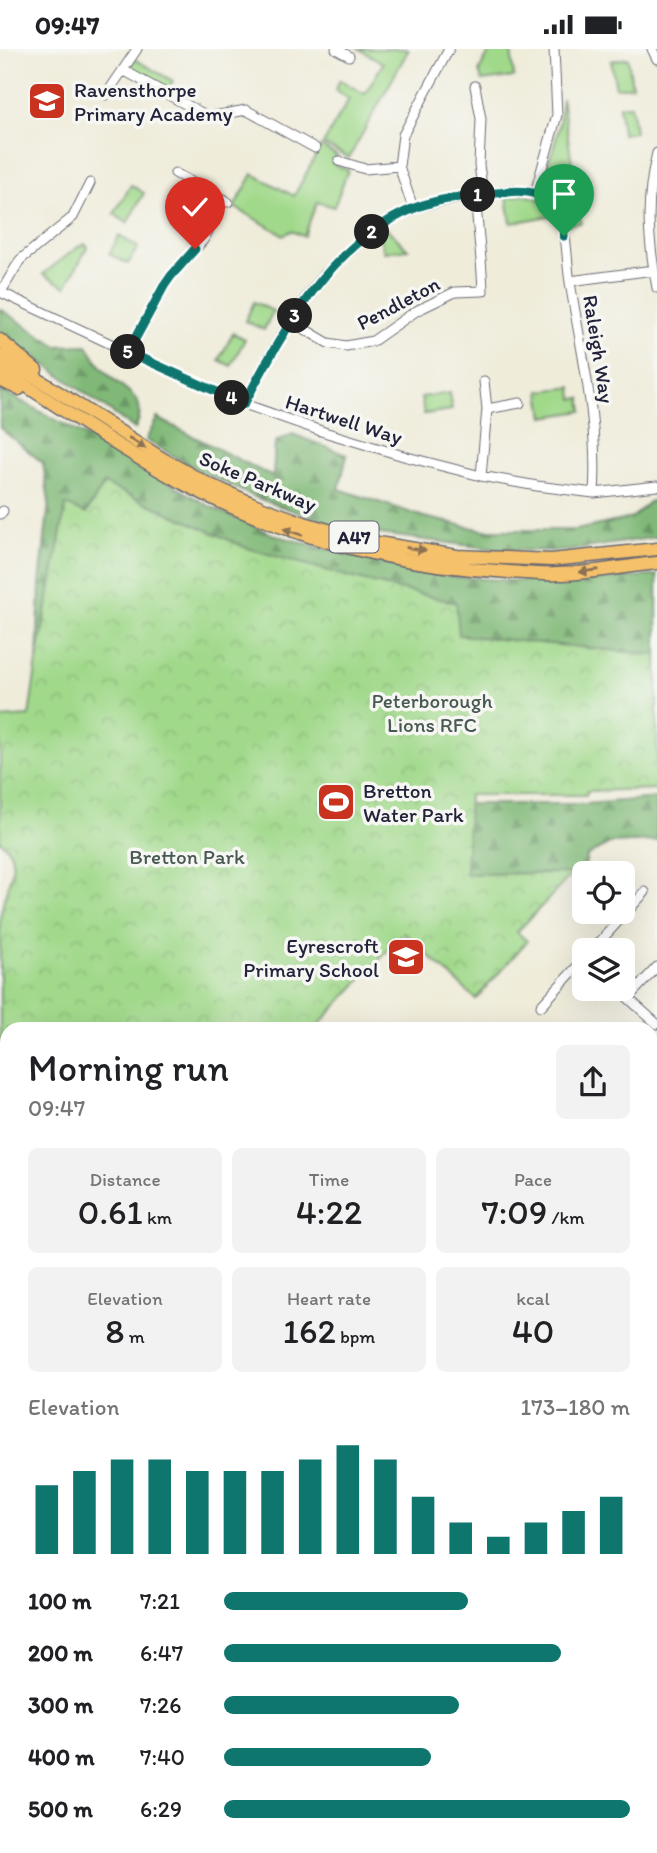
<!DOCTYPE html>
<html lang="en">
<head>
<meta charset="utf-8">
<style>
  :root { --surface:#fff; --page:#f2f2f2; --text:#202124; --muted:#757577; --accent:#0f766e }
  body { margin:0; font-family:Itim,sans-serif; background:var(--page); color:var(--text); height:100vh; display:flex; flex-direction:column; font-size:26px; white-space:nowrap }
  * { box-sizing:border-box; margin:0 }
  p { font-size:23px; color:var(--muted) }
  .icon { flex:none; width:38px; height:38px; fill:none; stroke:currentColor; stroke-width:2; stroke-linecap:round; stroke-linejoin:round }
  .map { position:relative; flex:1; overflow:hidden }
  .side { position:absolute; left:0px; top:973px; width:658px; height:831px; display:flex; flex-direction:column; background:var(--surface); border-radius:21px 21px 0 0; box-shadow:0 7px 28px #0002 }
  .side>* { flex:none }
  .buttons { position:absolute; left:572px; top:812px; display:grid; gap:14px }
  .buttons a { display:grid; place-items:center; width:63px; height:63px; border-radius:10px; background:var(--surface); box-shadow:0 7px 28px #0002; font-size:35px }
  .pin { position:absolute; display:grid; place-items:center; width:60px; height:60px; color:#fff; margin:-72px -30px; border-radius:50% 50% 50% 0; rotate:-45deg; box-shadow:0 0 7px #0007 }
  .pin .icon { rotate:45deg }
  .km { position:absolute; width:35px; height:35px; margin:-18px; border-radius:50%; background:#222; color:#fff; font-size:19px; line-height:35px; text-align:center }
  .round { display:grid; place-items:center; flex:none; width:74px; height:74px; border-radius:10px; background:var(--page) }
  .summary { display:flex; align-items:center; justify-content:space-between; height:119px; padding:0 28px }
  h1 { font-size:38px; font-weight:600; line-height:52px }
  .figures { display:grid; grid-template-columns:repeat(3,1fr); gap:10px; height:119px; padding:7px 28px }
  .figures div { display:grid; align-content:center; border-radius:10px; background:var(--page); text-align:center }
  .figures b { font-size:35px; font-weight:600 }
  .figures small { font-size:19px; font-weight:400 }
  .figures p { font-size:19px }
  .chart { height:196px; padding:14px 28px }
  .chart p { display:flex; justify-content:space-between }
  .chart svg { width:100%; height:126px; margin-top:7px; stroke:var(--accent); stroke-width:6 }
  ul { padding:0 28px; list-style:none; font-size:23px }
  li { display:grid; grid-template-columns:112px 84px 1fr; align-items:center; height:52px }
  li i { height:18px; border-radius:9px; background:var(--accent) }
  .status { display:flex; justify-content:space-between; align-items:center; height:49px; padding:0 35px; background:var(--surface); direction:ltr }
  .status svg { height:19px; fill:currentColor }
  .map>svg:first-child { display:block }
  .grass { fill:#a1d98b; stroke:#627e63; stroke-width:2 }
  .forest { fill:url(#forest-firs); stroke:#516e59; stroke-width:2 }
  .park { fill:url(#park-crowns); stroke:#627e63; stroke-width:2 }
  .water { fill:url(#water-waves); stroke:#42728e; stroke-width:2 }
  .lines { fill:none; stroke-linecap:round; stroke-linejoin:round }
  .minor-casing { stroke:#6a6973; stroke-width:11 }
  .highway-casing { stroke:#6a6973; stroke-width:15 }
  .minor { stroke:#fff; stroke-width:9 }
  .highway { stroke:#f5c16b; stroke-width:12 }
  .oneway { fill:#8c7253 }
  .route-casing { stroke:#fff; stroke-width:14 }
  .route { stroke:#0f766e; stroke-width:9 }
  .labels { text-anchor:middle; dominant-baseline:central; stroke-width:7; stroke-linejoin:round; paint-order:stroke }
  .shield { fill:#f6f6f2; stroke:#626272; stroke-width:2 }
  .shield-label { font-size:19px; font-weight:bold; fill:#22223b }
  .poi-label { font-size:21px; fill:#22223b; stroke:#f6f6f2; text-anchor:start }
  .street-label { font-size:21px; fill:#22223b; stroke:#f6f6f2 }
  .park-label { font-size:21px; fill:#485953; stroke:#f6f6f2 }
</style>
</head>
<body>
<div class="status"><b>09:47</b><svg viewBox="0 0 49 12"><path d="M0 12V9h3v3zM5 12V6h3v6zM10 12V3h3v9zM15 12V0h3v12zM26 1h20v11H26zM47 4h2v5h-2z"/></svg></div>
<div class="map">
<svg width="657" height="1804" viewBox="0 0 657 1804">
  <defs>
    <pattern id="forest-firs" width="22" height="20" patternUnits="userSpaceOnUse" patternTransform="scale(1.75)"><rect width="22" height="20" fill="#80b977"/><path d="M5 1l3.5 6h-7zM16 11l3.5 6h-7z" fill="#689663"/></pattern>
    <pattern id="park-crowns" width="20" height="18" patternUnits="userSpaceOnUse" patternTransform="scale(1.75)"><rect width="20" height="18" fill="#a1d98b"/><path d="M2 6a3 3 0 1 1 6 0M12 15a3 3 0 1 1 6 0" fill="none" stroke="#8aba79"/></pattern>
    <pattern id="water-waves" width="16" height="10" patternUnits="userSpaceOnUse" patternTransform="scale(1.75)"><rect width="16" height="10" fill="#62c1e0"/><path d="M0 5q4-4 8 0t8 0" fill="none" stroke="#509cb7"/></pattern>
  </defs>
  <rect width="100%" height="100%" fill="#f6f6f2"/>
  <filter id="ink" filterUnits="userSpaceOnUse"><feTurbulence type="fractalNoise" baseFrequency=".0143" numOctaves="2"/><feDisplacementMap in="SourceGraphic" scale="14" xChannelSelector="R" yChannelSelector="G"/><feConvolveMatrix kernelMatrix="1 2 1 2 8 2 1 2 1" color-interpolation-filters="sRGB"/></filter>
  <filter id="wash" filterUnits="userSpaceOnUse"><feTurbulence type="fractalNoise" baseFrequency=".00686" numOctaves="4" result="noise"/><feDisplacementMap in="SourceGraphic" scale="28" xChannelSelector="R" yChannelSelector="G"/><feGaussianBlur stdDeviation="1.57" result="paint"/><feColorMatrix in="noise" values="0 0 0 0 0 0 0 0 0 0 0 0 0 0 0 0 0 1.4 0 .05"/><feComposite in="paint" operator="in"/></filter>
  <g filter="url(#wash)">
    <rect width="100%" height="100%" fill="#efecda"/>
    <!-- grass -->
    <path class="grass" d="M359,0h50l-60,109 -26,-14 26,-45 -14,-9 5,-10 25,14 18,-31z
      M491,0h20l3,28 -32,4 -3,-10z
      M628,9l4,28 -16,2 -5,-27z
      M134,10l39,22 -6,11 -34,-20 -2,-10z
      M562,49l19,125 -15,2 -5,-17 -17,-16 -3,-9 13,-37 5,-20z
      M631,56l4,27 -13,2 -3,-28z
      M321,97l16,10 -3,8 14,6 -14,37 -17,-5 -13,34 -13,-5 -7,4 -50,-28 19,-33 41,22z
      M131,136l13,8 -17,30 -13,-9z
      M523,146c15,2 22,7 32,19v1l-44,8 -4,-26z
      M386,179l22,21 -24,3 -6,-20z
      M119,187l19,11 -10,17 -19,-10z
      M85,195l3,2 -22,41 -23,-13 35,-27z
      M254,253l19,9 -9,19 -19,-9z
      M233,284l12,6 -14,27 -12,-6z
      M572,338l1,12 8,-1 2,13 -39,6 -4,-26z
      M450,344l2,17 -28,4 -3,-17z"/>
    <!-- forest -->
    <path class="forest" d="M0,260l57,37 30,-1c6,9 11,19 19,27 17,20 45,23 29,57l-135,-97z
      M0,341l118,63 91,53 65,29 78,21 103,21 64,4 76,-1 62,-5v80l-199,-20 -2,-32 -99,-24 -110,-31 -143,-64 -19,30 -19,-9 -29,156 3,-78 9,-81 -6,-39 -43,-35z
      M157,369l116,59 2,-35 18,-8 54,21 -8,34 85,28 59,13h93l56,-12 17,-16 8,-2v37l-90,14 -64,-1 -154,-20 -92,-32 -53,-25 -58,-33z
      M657,749v43l-47,2 -23,13 -3,17 -118,1 1,-70h119z
      M651,1288h6v228h-6z
      M657,1774v30h-99l22,-7h71v-21z"/>
    <!-- park -->
    <path class="park" d="M104,435l143,64 110,31 99,24 3,32 198,20v134l-70,2 -1,4h-117l-3,79 107,-1 -56,59 10,9 -51,58 -72,-66 -89,96h-308v214l-7,-11c0,-104 0,-208 0,-312 0,-24 28,-61 0,-79v-123l29,-2 8,-55 29,-156 20,9z"/>
    <!-- water -->
    <path class="water" d="M330,739l21,15 -9,13 -21,-14z"/>
  </g>
  <g filter="url(#ink)">
    <g class="lines">
      <defs>
        <path id="minor" d="M336,0l13,7
          M652,0l5,10
          M123,21l86,47 37,-7 69,38
          M475,37l6,33 -2,46 4,29
          M106,46l31,-46
          M657,104c-12,50 -9,85 0,135
          M339,112l26,8 34,-3
          M175,124l53,29
          M535,144l22,-78 -3,-66
          M413,159l-14,-42 4,-31 46,-86
          M570,232l84,-11
          M0,243l128,60 116,52 80,28 83,25 74,19 56,10 57,7 63,-7
          M1,243l19,-32 53,-43 17,-34
          M291,272l37,22 18,3 27,-5 43,-30 39,-19 28,-1c-1,-30 -5,-58 -7,-87
          M128,303l36,-66 7,-10 33,-37 20,-40
          M244,355c22,-41 43,-83 72,-119 14,-18 32,-33 50,-48 14,-11 32,-23 50,-29 20,-7 41,-9 62,-13 25,-4 57,-11 76,10 14,17 12,55 16,77 11,70 29,140 24,211
          M487,360l33,-6
          M481,427l6,-67 -3,-28
          M0,465l3,-3
          M592,901l53,-58
          M657,918l-29,31 29,26
          M618,940l10,9
          M541,957l43,-47
          M651,1009l6,-6
          M651,1172l6,60
          M651,1246h6
          M0,1357h7
          M651,1363l6,-6
          M651,1386l6,6
          M651,1639l6,-5
          M4,1676l3,13
          M651,1689l6,29
          M651,1729l6,-1
          M0,1756l7,-1
          M246,1797l2,4
          M18,1804l27,-7
          M166,1804l10,-7
          M383,1804l18,-7"/>
        <path id="highway" d="M0,291l36,30
          M0,306l163,104 45,25 55,24 41,15 62,18 91,15 94,4 106,-11
          M0,320c64,41 127,85 194,120 98,50 206,77 315,83 16,1 32,3 48,2 32,0 68,-8 100,-11
          M0,331l19,9"/>
      </defs>
      <!-- minor casing -->
      <use href="#minor" class="minor-casing"/>
      <!-- highway casing -->
      <use href="#highway" class="highway-casing"/>
      <!-- minor -->
      <use href="#minor" class="minor"/>
      <!-- highway -->
      <use href="#highway" class="highway"/>
    </g>
    <!-- one-way arrows -->
    <defs><path id="oneway-solid" d="M-6-.8H1V-3.2L6.5 0L1 3.2V.8H-6Z" transform="scale(1.75)"/></defs>
    <g class="oneway">
      <use href="#oneway-solid" transform="translate(137 394) rotate(33)"/>
      <use href="#oneway-solid" transform="translate(293 483) rotate(-161)"/>
      <use href="#oneway-solid" transform="translate(416 500) rotate(9)"/>
      <use href="#oneway-solid" transform="translate(589 522) rotate(173)"/>
    </g>
  </g>
  <g class="lines" filter="url(#ink)">
    <defs>
      <path id="route" d="M195,200l-24,27 -7,10 -36,66 116,52c41,-76 85,-159 168,-195 29,-12 64,-14 95,-17 19,-3 46,2 54,23 3,6 2,15 3,21"/>
    </defs>
    <!-- route casing -->
    <use href="#route" class="route-casing"/>
    <!-- route -->
    <use href="#route" class="route"/>
  </g>
  <!-- icons -->
  <defs>
    <symbol id="school-square" viewBox="-11 -11 22 22"><rect x="-9" y="-9" width="18" height="18" rx="4" fill="#c8321e" stroke="#f6f6f2"/><path d="M0-5L7-2L0 1L-7-2ZM-4 1L0 2.5L4 1V4Q0 6-4 4Z" fill="#fff"/></symbol>
    <symbol id="stadium-square" viewBox="-11 -11 22 22"><rect x="-9" y="-9" width="18" height="18" rx="4" fill="#c8321e" stroke="#f6f6f2"/><path d="M0-5a6.5 5 0 1 0 0 10a6.5 5 0 1 0 0-10ZM-3.5-1.8h7v3.6h-7Z" fill="#fff"/></symbol>
  </defs>
  <g fill-rule="evenodd">
    <use href="#school-square" x="25" y="30" width="44" height="44"/>
    <use href="#stadium-square" x="314" y="731" width="44" height="44"/>
    <use href="#school-square" x="384" y="886" width="44" height="44"/>
  </g>
  <g class="labels">
    <!-- shield labels -->
    <rect class="shield" x="329.5" y="472.5" width="49" height="31" rx="5"/>
    <g class="shield-label">
      <text x="354" y="488">A47</text>
    </g>
    <!-- poi labels -->
    <g class="poi-label">
      <text x="74" y="40">Ravensthorpe<tspan x="74" dy="24">Primary Academy</tspan></text>
      <text x="363" y="741">Bretton<tspan x="363" dy="24">Water Park</tspan></text>
      <text x="379" y="896" text-anchor="end">Eyrescroft<tspan x="379" dy="24">Primary School</tspan></text>
    </g>
    <!-- street labels -->
    <g class="street-label">
      <text transform="translate(398 254) rotate(-28)">Pendleton</text>
      <text transform="translate(599 300) rotate(81)">Raleigh Way</text>
      <text transform="translate(344 370) rotate(18)">Hartwell Way</text>
      <text transform="translate(258 432) rotate(23)">Soke Parkway</text>
    </g>
    <!-- park labels -->
    <g class="park-label">
      <text x="432" y="651">Peterborough<tspan x="432" dy="24">Lions RFC</tspan></text>
      <text x="187" y="807">Bretton Park</text>
    </g>
  </g>
</svg>
<div class="buttons">
<a><svg class="icon" aria-label="locate" viewBox="0 0 24 24"><circle cx="12" cy="12" r="6"/><path d="M12 2v4M12 18v4M2 12h4M18 12h4"/></svg></a>
<a><svg class="icon" aria-label="layers" viewBox="0 0 24 24"><path d="M12 4l9 5-9 5-9-5zM3 14l9 5 9-5"/></svg></a>
</div>
<div class="pin" style="left:564px;top:187px;background:#1e9e55"><svg class="icon" aria-label="arrive" viewBox="0 0 24 24"><path d="M6 21V4h12l-3 4 3 4H6"/></svg></div>
<div class="pin" style="left:195px;top:200px;background:#d93025"><svg class="icon" aria-label="check" viewBox="0 0 24 24"><path d="M5 12l5 5 9-10"/></svg></div>
<b class="km" style="left:478px;top:146px">1</b>
<b class="km" style="left:372px;top:183px">2</b>
<b class="km" style="left:295px;top:267px">3</b>
<b class="km" style="left:232px;top:349px">4</b>
<b class="km" style="left:128px;top:303px">5</b>
<section class="side">
<div class="summary"><div><h1>Morning run</h1><p>09:47</p></div><a class="round"><svg class="icon" aria-label="share" viewBox="0 0 24 24"><path d="M12 15V3M7 8l5-5 5 5M5 13v7h14v-7"/></svg></a></div>
<div class="figures">
<div><p>Distance</p><b>0.61<small> km</small></b></div>
<div><p>Time</p><b>4:22</b></div>
<div><p>Pace</p><b>7:09<small> /km</small></b></div>
</div>
<div class="figures">
<div><p>Elevation</p><b>8<small> m</small></b></div>
<div><p>Heart rate</p><b>162<small> bpm</small></b></div>
<div><p>kcal</p><b>40</b></div>
</div>
<div class="chart"><p><span>Elevation</span>173–180 m</p>
<svg viewBox="0 0 160 44" preserveAspectRatio="none"><path d="M5 44V20M15 44V15M25 44V11M35 44V11M45 44V15M55 44V15M65 44V15M75 44V11M85 44V6M95 44V11M105 44V24M115 44V33M125 44V38M135 44V33M145 44V29M155 44V24"/></svg>
</div>
<ul>
<li><b>100 m</b>7:21<i style="width:60%"></i></li>
<li><b>200 m</b>6:47<i style="width:83%"></i></li>
<li><b>300 m</b>7:26<i style="width:58%"></i></li>
<li><b>400 m</b>7:40<i style="width:51%"></i></li>
<li><b>500 m</b>6:29<i style="width:100%"></i></li>
</ul>
</section>
</div>
</body>
</html>
